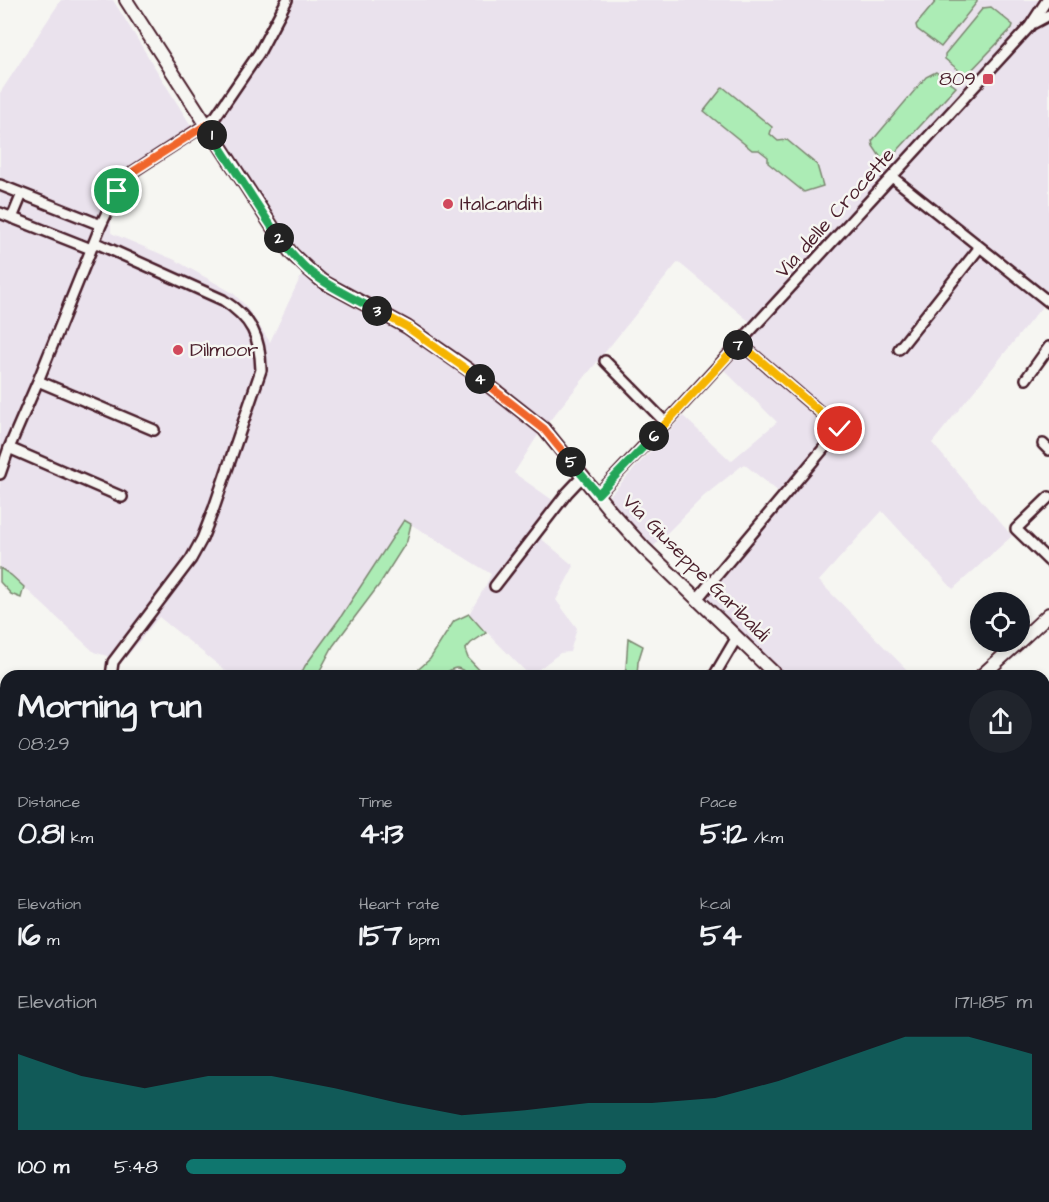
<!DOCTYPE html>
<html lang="en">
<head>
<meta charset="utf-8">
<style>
  :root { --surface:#171b24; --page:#20242c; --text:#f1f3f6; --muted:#9ea1a6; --accent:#0f766e }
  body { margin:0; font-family:"Architects Daughter",sans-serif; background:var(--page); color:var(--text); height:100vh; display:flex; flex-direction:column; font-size:22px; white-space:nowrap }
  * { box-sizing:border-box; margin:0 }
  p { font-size:20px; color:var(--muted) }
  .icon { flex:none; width:33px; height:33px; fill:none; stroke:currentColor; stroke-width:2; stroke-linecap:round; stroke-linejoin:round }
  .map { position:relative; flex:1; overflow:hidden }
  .side { position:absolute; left:0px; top:670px; width:1050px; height:532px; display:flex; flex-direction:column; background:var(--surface); border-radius:18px 18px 0 0; box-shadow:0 3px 9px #0003 }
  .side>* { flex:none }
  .tools { position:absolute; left:970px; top:592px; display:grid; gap:12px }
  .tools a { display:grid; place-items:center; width:60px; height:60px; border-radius:50%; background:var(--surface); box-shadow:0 3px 9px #0003; font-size:30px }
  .pin { position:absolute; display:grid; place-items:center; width:51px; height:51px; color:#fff; margin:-26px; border:3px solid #fff; border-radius:50%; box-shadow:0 2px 6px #0007 }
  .km { position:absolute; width:30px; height:30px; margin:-15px; border-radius:50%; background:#222; color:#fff; font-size:16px; line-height:30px; text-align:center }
  .round { display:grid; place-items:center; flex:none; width:63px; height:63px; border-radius:32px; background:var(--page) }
  .head { display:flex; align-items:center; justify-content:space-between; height:102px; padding:0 18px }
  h1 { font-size:33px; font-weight:700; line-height:45px }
  .stats { display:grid; grid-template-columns:repeat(3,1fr); gap:9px; height:102px; padding:6px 18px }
  .stats div { display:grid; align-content:center }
  .stats b { font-size:30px; font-weight:700 }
  .stats small { font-size:16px; font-weight:400 }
  .stats p { font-size:16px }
  .chart { height:168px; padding:12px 18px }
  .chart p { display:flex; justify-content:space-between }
  .chart svg { width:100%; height:108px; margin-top:6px; fill:var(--accent); opacity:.7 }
  ul { padding:0 18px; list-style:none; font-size:20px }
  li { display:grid; grid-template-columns:96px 72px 1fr; align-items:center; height:45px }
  li i { height:15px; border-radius:8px; background:var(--accent) }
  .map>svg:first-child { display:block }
  .built { fill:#eae2ed }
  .green { fill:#acecb5; stroke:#7b8670; stroke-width:1.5 }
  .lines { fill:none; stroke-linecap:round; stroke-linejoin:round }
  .minor-casing { stroke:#4a1f2b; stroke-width:14 }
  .tertiary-casing { stroke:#4a1f2b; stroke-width:16 }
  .minor { stroke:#f6f6f2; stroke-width:9 }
  .tertiary { stroke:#f6f6f2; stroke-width:12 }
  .split-1-casing { stroke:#fff; stroke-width:12 }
  .split-2-casing { stroke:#fff; stroke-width:12 }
  .split-3-casing { stroke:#fff; stroke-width:12 }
  .split-4-casing { stroke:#fff; stroke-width:12 }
  .split-5-casing { stroke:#fff; stroke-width:12 }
  .split-6-casing { stroke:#fff; stroke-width:12 }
  .split-7-casing { stroke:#fff; stroke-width:12 }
  .split-8-casing { stroke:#fff; stroke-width:12 }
  .split-1 { stroke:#f0652b; stroke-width:8 }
  .split-2 { stroke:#22a559; stroke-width:8 }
  .split-3 { stroke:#22a559; stroke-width:8 }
  .split-4 { stroke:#f5b400; stroke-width:8 }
  .split-5 { stroke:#f0652b; stroke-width:8 }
  .split-6 { stroke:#22a559; stroke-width:8 }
  .split-7 { stroke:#f5b400; stroke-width:8 }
  .split-8 { stroke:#f5b400; stroke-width:8 }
  .poi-dot { fill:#d1495b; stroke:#f6f6f2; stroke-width:2 }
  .labels { text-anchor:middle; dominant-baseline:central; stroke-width:5; stroke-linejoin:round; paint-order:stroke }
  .poi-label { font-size:20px; fill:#4a1f2b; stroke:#f6f6f2; text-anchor:start }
  .street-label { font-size:20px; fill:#4a1f2b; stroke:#f6f6f2 }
</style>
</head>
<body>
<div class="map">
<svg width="1049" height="1202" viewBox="0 0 1049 1202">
  <rect width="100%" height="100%" fill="#f6f6f2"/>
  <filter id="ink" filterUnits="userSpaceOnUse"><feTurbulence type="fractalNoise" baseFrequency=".0167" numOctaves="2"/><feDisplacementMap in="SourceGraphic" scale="12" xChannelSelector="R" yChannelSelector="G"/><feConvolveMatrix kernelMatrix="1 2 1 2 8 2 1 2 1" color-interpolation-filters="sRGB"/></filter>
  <g filter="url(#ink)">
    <!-- built -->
    <path class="built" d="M61,0h52l85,137 -60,37 -27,42v17l64,27 58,33 12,12 25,37 30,-64 13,-12 -18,-14 -39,-60 -39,-65 8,-18 63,-109h761v298l-117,145 80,93 -59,53 -71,-78 -63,70 94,95h-130l-86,-84 83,-99 -36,-29 -40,32 -54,54 -41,-54 74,-80 48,45 46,-39 -53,-52 25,-49 -71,-59 -140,173 -24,38 40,28 -22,30 42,35 -18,34 21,28 -7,24 -10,1 -30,23 -61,-62 17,-29 5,-11 -87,-54 -64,98 -35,48 -5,10h-68l-73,-59 -36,44 -29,-9 -83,-77 -11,-7v-475z
      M6,1146v51h121l3,5h-130v-50z"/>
    <!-- green -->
    <path class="green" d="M937,0h40v2l-36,45 -24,-18 -1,-4z
      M991,7l22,18 -1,3 -46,48 -21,-17v-5l38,-46z
      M936,72l20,15 -71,77 -12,-18 -1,-5 54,-64z
      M723,87l49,40 -2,7 8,7 9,-1 30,25 6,21 -19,6 -36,-29v-6l-9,-7h-7l-48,-39z
      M404,520l7,4 -4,17 -28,44 -46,61 -16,30h-17l5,-10 35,-48z
      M0,568l11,7 13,12 -3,11 -10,-4 -11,-12z
      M469,614l17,19 -15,10 -6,7 3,8 17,18h-16c-16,-17 -17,-2 -33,0 -8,2 -17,1 -25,0l19,-17 24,-38z
      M628,638l15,8 -5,16 -1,14h-14l3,-8z
      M6,1042v104l-6,6v-104z"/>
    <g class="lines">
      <defs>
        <path id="minor" d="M1034,23l15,-8
          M892,177l157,125
          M0,185l101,40
          M0,213l91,36
          M12,218l10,-24
          M94,242l129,58c29,19 37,36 38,70l-47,138 -12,31 -11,20 -78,103 -2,14
          M899,349l81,-102
          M605,361l61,62
          M1026,379l23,-32
          M38,381l116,49
          M1043,444l6,6
          M9,448l113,49
          M0,474l9,-26 29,-67 63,-156 16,-34 17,-20 71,-46 11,-9 43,-63 28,-53
          M598,494l78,-82 354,-386 17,-26
          M1049,497l-33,32 33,32
          M495,586l72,-93 16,-17
          M697,599l143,-170 -100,-86
          M714,676l23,-39
          M0,1011l6,4
          M134,1197l4,5
          M586,1197l5,5
          M49,1202l5,-5
          M201,1202l6,-5
          M538,1202l7,-5
          M810,1202l5,-5"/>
        <path id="tertiary" d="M126,0l153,237 13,17 16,15 14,12 85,46 62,43 75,59 68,84 32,35 133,128
          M1020,641l29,-27
          M981,676l38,-34
          M389,1202l6,-5"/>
      </defs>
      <!-- minor casing -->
      <use href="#minor" class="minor-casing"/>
      <!-- tertiary casing -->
      <use href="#tertiary" class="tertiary-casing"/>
      <!-- minor -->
      <use href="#minor" class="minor"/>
      <!-- tertiary -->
      <use href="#tertiary" class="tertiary"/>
    </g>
  </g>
  <g class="lines" filter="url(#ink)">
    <defs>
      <path id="split-1" d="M117,191l17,-20 72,-46 6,10"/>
      <path id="split-2" d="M212,135l67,103"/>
      <path id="split-3" d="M279,238c9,11 18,22 29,32 20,17 46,28 69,41"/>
      <path id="split-4" d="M377,311l30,16 73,52"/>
      <path id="split-5" d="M480,379l64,50 27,33"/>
      <path id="split-6" d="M571,462l27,32 56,-58"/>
      <path id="split-7" d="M654,436l84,-91"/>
      <path id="split-8" d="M738,345l2,-2 100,86"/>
    </defs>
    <!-- split-1 casing -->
    <use href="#split-1" class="split-1-casing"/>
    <!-- split-2 casing -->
    <use href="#split-2" class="split-2-casing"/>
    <!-- split-3 casing -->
    <use href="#split-3" class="split-3-casing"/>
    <!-- split-4 casing -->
    <use href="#split-4" class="split-4-casing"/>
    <!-- split-5 casing -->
    <use href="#split-5" class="split-5-casing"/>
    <!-- split-6 casing -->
    <use href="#split-6" class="split-6-casing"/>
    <!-- split-7 casing -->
    <use href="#split-7" class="split-7-casing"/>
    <!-- split-8 casing -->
    <use href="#split-8" class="split-8-casing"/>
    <!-- split-1 -->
    <use href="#split-1" class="split-1"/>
    <!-- split-2 -->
    <use href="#split-2" class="split-2"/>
    <!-- split-3 -->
    <use href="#split-3" class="split-3"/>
    <!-- split-4 -->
    <use href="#split-4" class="split-4"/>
    <!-- split-5 -->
    <use href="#split-5" class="split-5"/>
    <!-- split-6 -->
    <use href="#split-6" class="split-6"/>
    <!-- split-7 -->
    <use href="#split-7" class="split-7"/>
    <!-- split-8 -->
    <use href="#split-8" class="split-8"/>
  </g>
  <!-- markers -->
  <g class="poi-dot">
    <rect x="982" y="73" width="12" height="12" rx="3"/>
    <circle cx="448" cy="204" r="6"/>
    <circle cx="178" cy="350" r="6"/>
  </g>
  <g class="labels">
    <!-- poi labels -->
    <g class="poi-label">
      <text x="976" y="79" text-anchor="end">809</text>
      <text x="460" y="204">Italcanditi</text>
      <text x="190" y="350">Dilmoor</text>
    </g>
    <!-- street labels -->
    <g class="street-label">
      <text transform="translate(835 213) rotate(-48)">Via delle Crocette</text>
      <text transform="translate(696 568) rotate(45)">Via Giuseppe Garibaldi</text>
    </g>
  </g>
</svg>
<div class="tools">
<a><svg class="icon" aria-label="locate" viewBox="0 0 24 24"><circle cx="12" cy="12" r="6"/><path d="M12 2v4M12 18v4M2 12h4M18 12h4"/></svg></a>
</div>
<div class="pin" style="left:117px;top:191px;background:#1e9e55"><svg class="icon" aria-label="arrive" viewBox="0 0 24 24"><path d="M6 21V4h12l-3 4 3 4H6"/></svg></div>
<div class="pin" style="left:840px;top:429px;background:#d93025"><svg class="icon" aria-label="check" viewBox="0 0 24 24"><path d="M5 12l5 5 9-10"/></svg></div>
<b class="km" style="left:212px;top:135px">1</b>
<b class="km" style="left:279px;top:238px">2</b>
<b class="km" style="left:377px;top:311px">3</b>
<b class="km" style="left:480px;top:379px">4</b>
<b class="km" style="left:571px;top:462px">5</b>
<b class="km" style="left:654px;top:436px">6</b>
<b class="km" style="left:738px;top:345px">7</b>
<section class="side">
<div class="head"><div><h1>Morning run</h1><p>08:29</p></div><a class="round"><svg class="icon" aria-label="share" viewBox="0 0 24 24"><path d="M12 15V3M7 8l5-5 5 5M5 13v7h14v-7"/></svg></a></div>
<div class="stats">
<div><p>Distance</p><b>0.81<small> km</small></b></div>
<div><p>Time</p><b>4:13</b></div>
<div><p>Pace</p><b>5:12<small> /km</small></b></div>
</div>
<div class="stats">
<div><p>Elevation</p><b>16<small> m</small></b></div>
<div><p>Heart rate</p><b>157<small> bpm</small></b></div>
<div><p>kcal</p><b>54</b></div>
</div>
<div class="chart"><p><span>Elevation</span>171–185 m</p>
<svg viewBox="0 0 160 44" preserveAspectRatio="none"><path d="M0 44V13L10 22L20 27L30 22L40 22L50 27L60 33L70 38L80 36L90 33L100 33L110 31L120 24L130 15L140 6L150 6L160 13V44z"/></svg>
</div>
<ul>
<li><b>100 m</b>5:48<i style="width:52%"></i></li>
</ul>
</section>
</div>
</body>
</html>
